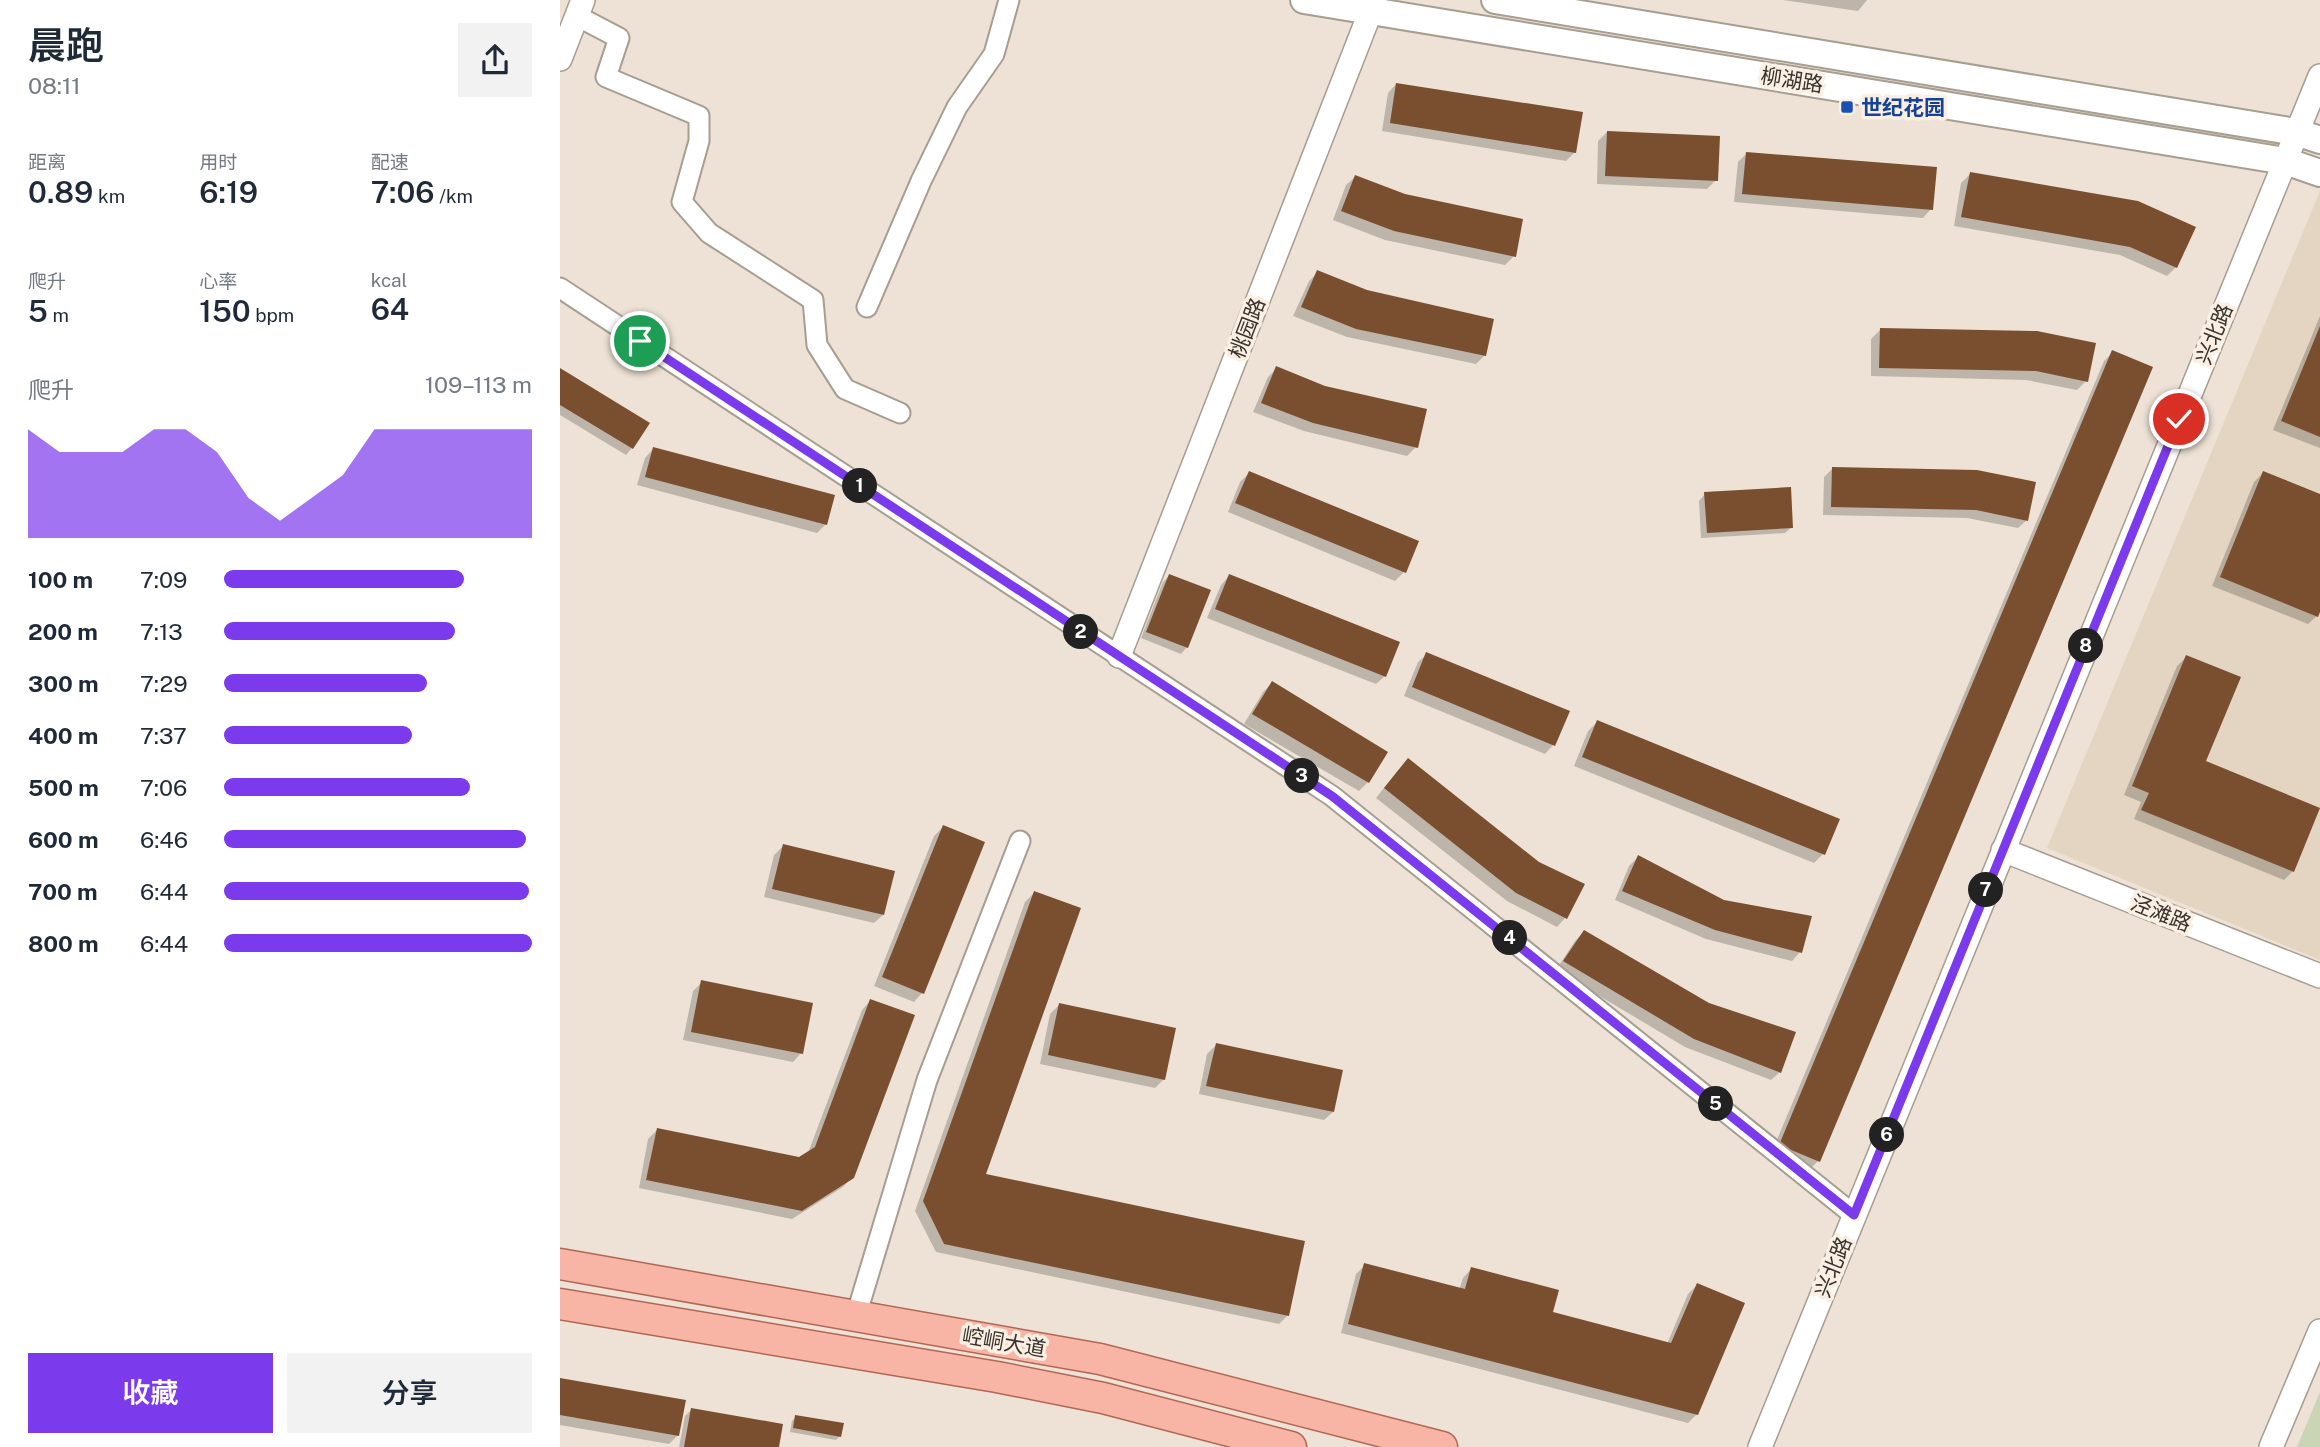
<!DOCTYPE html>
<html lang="zh">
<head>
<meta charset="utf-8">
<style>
  :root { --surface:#fff; --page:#f2f2f3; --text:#1f2937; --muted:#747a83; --accent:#7c3aed }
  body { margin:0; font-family:"Public Sans","Noto Sans SC",sans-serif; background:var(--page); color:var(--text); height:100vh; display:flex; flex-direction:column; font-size:26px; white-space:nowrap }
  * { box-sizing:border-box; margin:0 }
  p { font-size:23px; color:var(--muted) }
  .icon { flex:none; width:38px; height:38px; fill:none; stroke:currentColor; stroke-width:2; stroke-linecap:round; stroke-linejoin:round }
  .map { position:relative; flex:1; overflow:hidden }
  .sheet { display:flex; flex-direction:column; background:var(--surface); width:560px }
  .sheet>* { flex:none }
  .pin { position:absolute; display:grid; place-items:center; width:60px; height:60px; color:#fff; margin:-30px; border:4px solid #fff; border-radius:50%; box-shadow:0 2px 7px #0007 }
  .km { position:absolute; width:35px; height:35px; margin:-18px; border-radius:50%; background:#222; color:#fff; font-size:19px; line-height:35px; text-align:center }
  .round { display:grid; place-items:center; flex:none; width:74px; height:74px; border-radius:0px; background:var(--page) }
  .head { display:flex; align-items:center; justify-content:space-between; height:119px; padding:0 28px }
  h1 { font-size:38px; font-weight:600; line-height:52px }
  .figures { display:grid; grid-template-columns:repeat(3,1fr); gap:10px; height:119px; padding:7px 28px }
  .figures div { display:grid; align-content:center }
  .figures b { font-size:30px; font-weight:600 }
  .figures small { font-size:19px; font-weight:400 }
  .figures p { font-size:19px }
  .chart { height:196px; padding:14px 28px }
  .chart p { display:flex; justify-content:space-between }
  .chart svg { width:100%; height:126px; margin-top:7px; fill:var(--accent); opacity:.7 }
  .primary-button { display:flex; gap:14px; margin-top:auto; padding:14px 28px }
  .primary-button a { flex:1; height:80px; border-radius:0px; background:var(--accent); color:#fff; font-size:28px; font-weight:600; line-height:80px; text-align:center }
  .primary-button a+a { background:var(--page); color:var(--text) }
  ul { padding:0 28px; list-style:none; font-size:23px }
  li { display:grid; grid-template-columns:112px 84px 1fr; align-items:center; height:52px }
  li i { height:18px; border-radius:9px; background:var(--accent) }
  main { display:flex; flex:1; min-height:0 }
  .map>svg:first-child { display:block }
  .built { fill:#e4d5c2 }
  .green { fill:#cad5b5 }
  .shadow { fill:#0003 }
  .building { fill:#7a4f2f }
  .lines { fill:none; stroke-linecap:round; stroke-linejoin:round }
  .minor-casing { stroke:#a79d91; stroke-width:23 }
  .tertiary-casing { stroke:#a79d91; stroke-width:26 }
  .secondary-casing { stroke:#a79d91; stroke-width:30 }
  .primary-casing { stroke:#b26754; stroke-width:33 }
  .minor { stroke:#fff; stroke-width:19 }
  .tertiary { stroke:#fff; stroke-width:23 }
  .secondary { stroke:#fff; stroke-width:26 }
  .primary { stroke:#f8b5a5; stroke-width:30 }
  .route-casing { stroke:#fff; stroke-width:14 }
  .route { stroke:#7c3aed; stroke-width:9 }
  .transit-dot { fill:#1a4fb4; stroke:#faefe2; stroke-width:2.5 }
  .labels { text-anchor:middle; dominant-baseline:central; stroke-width:7; stroke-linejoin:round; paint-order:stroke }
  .street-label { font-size:21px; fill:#37322d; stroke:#faefe2 }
  .transit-label { font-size:21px; font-weight:bold; fill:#164399; stroke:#faefe2; text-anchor:start }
</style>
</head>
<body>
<main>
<section class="sheet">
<div class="head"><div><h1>晨跑</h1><p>08:11</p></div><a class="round"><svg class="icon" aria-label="share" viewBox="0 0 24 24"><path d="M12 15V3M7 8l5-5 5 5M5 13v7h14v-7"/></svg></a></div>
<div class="figures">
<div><p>距离</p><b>0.89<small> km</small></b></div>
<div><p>用时</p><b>6:19</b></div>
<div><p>配速</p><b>7:06<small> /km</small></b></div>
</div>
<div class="figures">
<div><p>爬升</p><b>5<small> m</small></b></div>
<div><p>心率</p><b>150<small> bpm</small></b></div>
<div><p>kcal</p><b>64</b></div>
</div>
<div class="chart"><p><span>爬升</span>109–113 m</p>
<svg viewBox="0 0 160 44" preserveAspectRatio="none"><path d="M0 44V6L10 14L20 14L30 14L40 6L50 6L60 14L70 30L80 38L90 30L100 22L110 6L120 6L130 6L140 6L150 6L160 6V44z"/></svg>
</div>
<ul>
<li><b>100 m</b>7:09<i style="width:78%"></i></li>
<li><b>200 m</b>7:13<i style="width:75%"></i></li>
<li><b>300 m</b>7:29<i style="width:66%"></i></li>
<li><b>400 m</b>7:37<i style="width:61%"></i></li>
<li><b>500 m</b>7:06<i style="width:80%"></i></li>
<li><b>600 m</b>6:46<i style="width:98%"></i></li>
<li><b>700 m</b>6:44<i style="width:99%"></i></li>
<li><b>800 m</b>6:44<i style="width:100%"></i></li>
</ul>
<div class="primary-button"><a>收藏</a><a>分享</a></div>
</section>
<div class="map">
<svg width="1760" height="1447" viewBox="0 0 1760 1447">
  <rect width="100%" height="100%" fill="#ede2d5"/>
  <!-- built -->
  <path class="built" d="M1760,191v769l-273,-112z"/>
  <!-- green -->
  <path class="green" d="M1760,1392v55h-23z"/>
  <!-- shadow -->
  <path class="shadow" d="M1223,0h84l-9,11z
    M836,84l179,68 -9,9 -184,-30 6,-38z
    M1047,132l109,48 -9,9 -110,-5 1,-43z
    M1187,153l184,56 -8,9 -189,-16 4,-40z
    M1410,174l206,93 -9,9 -47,-21 -166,-29 7,-43z
    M795,177l159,79 -9,9 -120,-25 -52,-20 13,-35z
    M758,272l167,83 -9,9 -129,-27 -54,-21 16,-35z
    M1760,316v132l-47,-18z
    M1320,330l206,51 -9,9 -51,-10 -155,-4v-37z
    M1553,352l-295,809 -9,9 -38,-16 333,-793z
    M717,368l139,79 -9,9 -103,-25 -51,-19 15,-35z
    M0,370l72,78 -6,7 -66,-40z
    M93,449l173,75 -9,9 -180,-48 8,-27z
    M1273,468l194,52 -9,8 -51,-10 -144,-3 1,-38z
    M689,473l168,69 -13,30 -9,9 -167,-69 12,-30z
    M1703,473l57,23v112l-3,8 -9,8 -96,-38 42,-104z
    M1145,494l87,33 -7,6 -84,5 -2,-37z
    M609,576l18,71 -6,7 -40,-16 22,-56z
    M669,576l156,100 -9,8 -169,-66 14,-33z
    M867,654l126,91 -8,9 -141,-58 14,-34z
    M1626,657l18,105 89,109 -9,9 -150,-61 7,-17 -17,-7 53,-129z
    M712,683l96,99 -9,9 -115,-67 19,-32z
    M1037,722l240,97 -14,35 -9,9 -240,-97 14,-35z
    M839,769l139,95 44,20 -17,34 -8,9 -50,-26 -131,-103z
    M383,827l-21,166 -8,9 -40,-16 60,-150z
    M223,846l100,69 -9,8 -110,-26 10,-42z
    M1078,857l85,44 77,51 -8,9 -86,-22 -91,-39 14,-34z
    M474,893l-50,283 304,139 -9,9 -343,-72 -21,-41 110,-309z
    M1024,932l196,140 -9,8 -86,-33 -129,-77 19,-29z
    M142,982l99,71 -8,9 -110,-22 10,-49z
    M310,1001l-18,176 -9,10 -51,32 -153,-31 9,-49 9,-9 142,29 9,-6 54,-143z
    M499,1005l105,74 -9,9 -115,-24 10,-50z
    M656,1045l117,67 -9,8 -125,-26 8,-40z
    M805,1265l94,25 4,-12 8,-9 80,44 116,31 21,-50 9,-9v129l-9,9 -347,-90 15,-59z
    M0,1379l118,56 -9,9 -109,-19z
    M131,1410l86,37h-98l6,-31z
    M236,1417l44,19 -4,4 -46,-8 2,-11z"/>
  <!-- building -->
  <path class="building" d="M836,83l187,29 -7,41 -186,-30z
    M1047,131l113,5 -2,45 -113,-5z
    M1186,152l191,15 -4,43 -191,-16z
    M1410,172l168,29 58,26 -19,41 -47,-21 -169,-30z
    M795,175l50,19 118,25 -7,38 -122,-26 -53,-20z
    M757,270l50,20 127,29 -8,37 -130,-27 -55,-22z
    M1760,326v111l-39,-16z
    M1320,328l157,3 59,12 -8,39 -52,-11 -157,-3z
    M1552,350l41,17 -333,795 -41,-17z
    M716,366l49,20 102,23 -9,39 -105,-25 -52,-20z
    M0,368l90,55 -17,26 -73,-44z
    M93,447l182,48 -8,30 -182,-48z
    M1272,467l145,3 59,12 -8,39 -52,-11 -145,-3z
    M689,471l170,70 -13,32 -171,-70z
    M1703,471l57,23v118l-2,5 -98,-40z
    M1231,487l2,41 -86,5 -3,-41z
    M609,574l42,16 -23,58 -42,-16z
    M669,574l171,68 -14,35 -171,-68z
    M866,652l144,59 -15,35 -143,-59z
    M1626,655l55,22 -35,84 114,47 -26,64 -153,-62 8,-17 -17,-7z
    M712,681l116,71 -19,31 -117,-69z
    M1037,720l243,99 -15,36 -243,-98z
    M848,758l131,104 46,22 -18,35 -51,-26 -132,-105z
    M383,825l42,17 -61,152 -42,-17z
    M223,844l112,27 -11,44 -112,-26z
    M1078,855l86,45 88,16 -10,37 -87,-23 -93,-39z
    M474,891l47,17 -95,266 319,67 -16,75 -345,-72 -21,-43z
    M1024,930l125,73 87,29 -15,41 -87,-34 -131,-78z
    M141,980l112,23 -10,51 -112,-22z
    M310,999l45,16 -61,163 -52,33 -156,-31 11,-52 142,29 16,-10z
    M499,1003l117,25 -11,52 -117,-25z
    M656,1043l127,27 -9,42 -128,-26z
    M804,1263l101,26 6,-22 88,23 -6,22 118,31 26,-60 48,20 -47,112 -350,-91z
    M0,1378l126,22 -7,36 -119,-21z
    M131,1408l92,16 -4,23h-95z
    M235,1415l49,8 -3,14 -48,-9z"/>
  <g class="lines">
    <defs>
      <path id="minor" d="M17,16l42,22 -13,39 93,39v25l-17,61 27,31 104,67 4,45 28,44 55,24
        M0,288l772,508 522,419
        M307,307l54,-126 36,-74 37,-53 15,-54
        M296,1316l71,-236 93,-239"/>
      <path id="tertiary" d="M0,59l23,-59
        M559,656l256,-656
        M1443,850l317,126
        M1200,1447l560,-1371
        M1711,1447l49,-116"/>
      <path id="secondary" d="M744,0l981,161 35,12
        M935,0l801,132 24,8"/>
      <path id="primary" d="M0,1264l540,95 342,88
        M0,1304l437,73 106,21 188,49"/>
    </defs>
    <!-- minor casing -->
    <use href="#minor" class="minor-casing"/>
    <!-- tertiary casing -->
    <use href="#tertiary" class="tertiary-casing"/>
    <!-- secondary casing -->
    <use href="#secondary" class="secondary-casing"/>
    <!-- primary casing -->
    <use href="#primary" class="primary-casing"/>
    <!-- minor -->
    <use href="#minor" class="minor"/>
    <!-- tertiary -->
    <use href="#tertiary" class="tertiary"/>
    <!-- secondary -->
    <use href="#secondary" class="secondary"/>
    <!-- primary -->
    <use href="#primary" class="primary"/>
  </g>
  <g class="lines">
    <defs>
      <path id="route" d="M80,341l692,455 522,419 325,-796"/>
    </defs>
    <!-- route casing -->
    <use href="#route" class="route-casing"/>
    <!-- route -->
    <use href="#route" class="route"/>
  </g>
  <!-- markers -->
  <rect class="transit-dot" x="1280" y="100" width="14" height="14" rx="3.5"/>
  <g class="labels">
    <!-- street labels -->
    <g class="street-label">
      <text transform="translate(1232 80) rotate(9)">柳湖路</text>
      <text transform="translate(687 328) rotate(-69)">桃园路</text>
      <text transform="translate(1654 334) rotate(-68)">兴北路</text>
      <text transform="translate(1601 913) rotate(22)">泾滩路</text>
      <text transform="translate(1273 1267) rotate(-68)">兴北路</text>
      <text transform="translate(444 1342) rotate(10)">崆峒大道</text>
    </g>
    <!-- transit labels -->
    <g class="transit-label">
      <text x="1301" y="107">世纪花园</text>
    </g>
  </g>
</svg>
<div class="pin" style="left:80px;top:341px;background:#1e9e55"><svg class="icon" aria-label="arrive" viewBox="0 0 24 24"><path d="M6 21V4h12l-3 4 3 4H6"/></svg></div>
<div class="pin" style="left:1619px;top:419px;background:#d93025"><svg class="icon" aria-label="check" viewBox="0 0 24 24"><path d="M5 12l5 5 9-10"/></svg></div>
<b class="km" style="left:300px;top:486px">1</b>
<b class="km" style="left:521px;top:632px">2</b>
<b class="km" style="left:742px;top:776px">3</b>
<b class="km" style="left:950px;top:938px">4</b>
<b class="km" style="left:1156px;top:1104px">5</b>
<b class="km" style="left:1327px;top:1135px">6</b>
<b class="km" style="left:1426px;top:890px">7</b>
<b class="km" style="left:1526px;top:646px">8</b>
</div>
</main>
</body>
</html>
